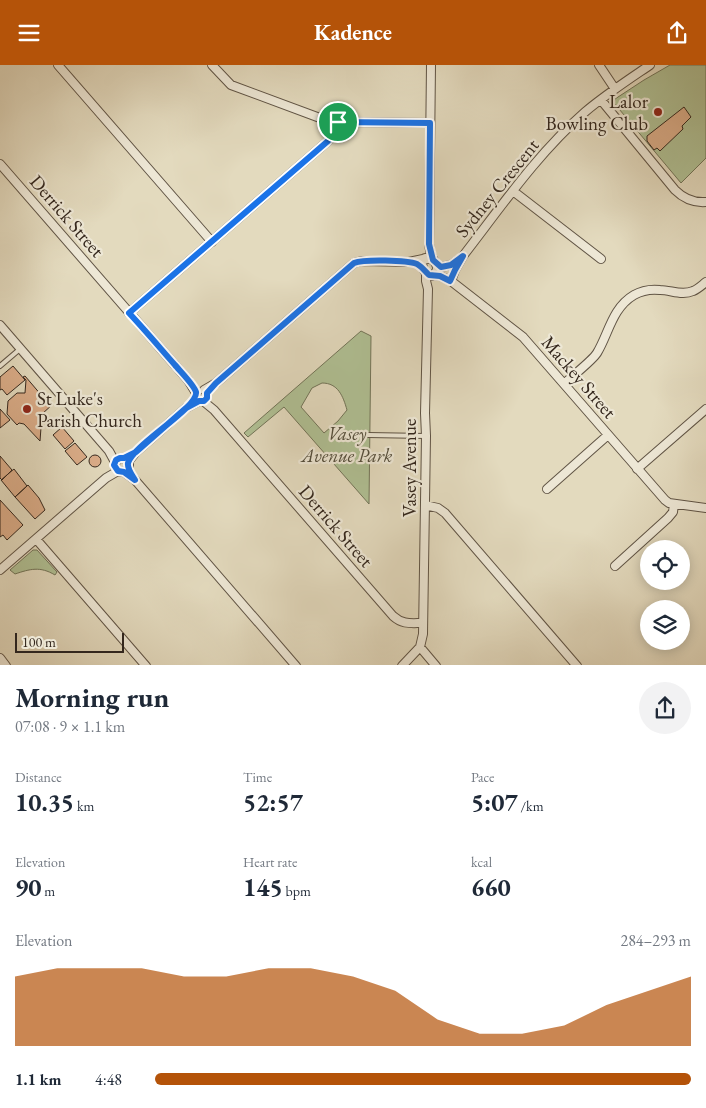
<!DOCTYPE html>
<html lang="en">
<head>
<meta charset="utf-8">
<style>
  :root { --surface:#fff; --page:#f2f2f3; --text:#1f2937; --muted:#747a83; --accent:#b45309 }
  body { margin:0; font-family:"EB Garamond",serif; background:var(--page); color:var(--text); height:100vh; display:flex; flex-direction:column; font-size:19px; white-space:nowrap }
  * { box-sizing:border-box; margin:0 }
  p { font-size:16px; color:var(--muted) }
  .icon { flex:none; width:28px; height:28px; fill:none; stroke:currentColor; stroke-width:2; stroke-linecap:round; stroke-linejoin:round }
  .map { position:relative; height:600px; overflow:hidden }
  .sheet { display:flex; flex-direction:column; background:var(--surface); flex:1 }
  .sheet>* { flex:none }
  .fabs { position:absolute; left:640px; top:475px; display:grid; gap:10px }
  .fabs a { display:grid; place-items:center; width:50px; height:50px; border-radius:50%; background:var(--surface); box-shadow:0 2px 12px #0003; font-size:25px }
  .scale { position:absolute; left:15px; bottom:12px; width:109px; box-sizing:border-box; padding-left:5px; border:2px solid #34271d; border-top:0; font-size:14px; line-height:18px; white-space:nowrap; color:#34271d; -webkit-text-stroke:4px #ede7d5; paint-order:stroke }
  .pin { position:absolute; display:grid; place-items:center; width:42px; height:42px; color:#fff; margin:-21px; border:2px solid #fff; border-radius:50%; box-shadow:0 1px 5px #0007 }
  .round { display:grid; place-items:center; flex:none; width:52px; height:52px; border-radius:26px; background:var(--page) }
  .summary { display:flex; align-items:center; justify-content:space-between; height:85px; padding:0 15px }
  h1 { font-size:28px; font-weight:700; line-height:38px }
  .metrics { display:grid; grid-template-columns:repeat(3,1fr); gap:8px; height:85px; padding:5px 15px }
  .metrics div { display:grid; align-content:center }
  .metrics b { font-size:25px; font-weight:700 }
  .metrics small { font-size:14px; font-weight:400 }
  .metrics p { font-size:14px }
  .chart { height:140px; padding:10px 15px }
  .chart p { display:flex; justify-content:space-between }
  .chart svg { width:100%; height:90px; margin-top:5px; fill:var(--accent); opacity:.7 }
  ul { padding:0 15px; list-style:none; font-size:16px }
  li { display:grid; grid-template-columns:80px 60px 1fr; align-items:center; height:38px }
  li i { height:12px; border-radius:6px; background:var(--accent) }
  header { display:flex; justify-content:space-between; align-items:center; height:65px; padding:0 15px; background:var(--accent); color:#fff; font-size:22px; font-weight:700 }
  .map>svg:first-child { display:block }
  .green { fill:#b0c094; stroke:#727458; fill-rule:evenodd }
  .building { fill:#dbad89; stroke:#34271d }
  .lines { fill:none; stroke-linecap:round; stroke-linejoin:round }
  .service-casing { stroke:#605445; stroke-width:6 }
  .minor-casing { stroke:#605445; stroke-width:10 }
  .service { stroke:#ede7d5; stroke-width:4 }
  .minor { stroke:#ede7d5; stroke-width:8 }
  .route-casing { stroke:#fff; stroke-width:10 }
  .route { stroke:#1a73e8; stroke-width:6 }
  .poi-dot { fill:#8f2418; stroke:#ede7d5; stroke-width:2 }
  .labels { text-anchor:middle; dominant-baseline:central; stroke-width:4.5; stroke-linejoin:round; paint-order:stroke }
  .poi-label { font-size:19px; fill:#34271d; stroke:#ede7d5; text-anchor:end }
  .street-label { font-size:19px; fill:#34271d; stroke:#ede7d5 }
  .park-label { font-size:19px; font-style:italic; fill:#534d3b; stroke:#ede7d5 }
</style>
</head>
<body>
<header><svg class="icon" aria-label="menu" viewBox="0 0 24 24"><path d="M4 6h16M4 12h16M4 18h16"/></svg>Kadence<svg class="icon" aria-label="share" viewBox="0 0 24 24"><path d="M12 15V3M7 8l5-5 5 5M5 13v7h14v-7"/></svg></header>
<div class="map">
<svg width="706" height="601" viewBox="0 0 706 601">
  <rect width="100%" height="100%" fill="#e3dabe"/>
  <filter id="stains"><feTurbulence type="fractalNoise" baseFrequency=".004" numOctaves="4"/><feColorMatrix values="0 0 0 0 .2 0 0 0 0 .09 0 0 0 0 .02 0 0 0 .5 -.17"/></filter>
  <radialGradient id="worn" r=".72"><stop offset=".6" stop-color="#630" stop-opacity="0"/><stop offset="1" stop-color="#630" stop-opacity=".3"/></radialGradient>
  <!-- green -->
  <path class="green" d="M670,0h36v93l-25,25 -67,-80 1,-4 29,-19z
    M361,266l10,5 -2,168 -85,-97 -36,30 -4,-4zM322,318c16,0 21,13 25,27l-9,11 -14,12 -23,-26 11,-19z
    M33,485h4l20,22 -2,3c-15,-9 -25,-6 -40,-1l-5,-4z"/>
  <!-- building -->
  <path class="building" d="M684,42l7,10 -9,9 1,3 -23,22 -3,-3 -3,2 -7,-9v-5z
    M13,301l12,14 -18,15 -5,-6 -2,1v-13z
    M25,311l23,27h4l1,1 -11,10 -2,27 -16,-17 -5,-1 -2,2 -10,-11 1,-13 9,-8h8l1,-13 -3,-3z
    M0,344l10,11 -10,8z
    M62,362l12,14 -9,8 -12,-14z
    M75,378l12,14 -10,8 -12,-14z
    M89 396a6 6 0 1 1 12 0a6 6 0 1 1-12 0Z
    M0,391l12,14 -10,10 -2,-2z
    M14,404l13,17 -12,11 -14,-17z
    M28,420l11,13 6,12 -10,9 -20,-22z
    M0,435l23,25 -16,15 -4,-5 -3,2z"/>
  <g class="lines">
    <defs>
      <path id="service" d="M0,301l20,-17
        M368,370l58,1"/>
      <path id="minor" d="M58,0l154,177
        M212,0l19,20 97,36 10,1 92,1
        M431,0l-2,179c1,5 1,9 3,13 4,8 9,11 0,19 -8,-2 -11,-9 -9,-17l2,-1 8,2
        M599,0l16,24
        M601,35l74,90c9,9 18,13 31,12
        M0,99l188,216 8,13
        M513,126l88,68
        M441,202l10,-2 9,-6
        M434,210l6,1 11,5 72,56 142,163 4,3 37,5
        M451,216l4,-11 8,-14c38,-49 74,-102 122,-144 20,-17 43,-32 65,-47
        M129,248l199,-172 8,-10 2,-9
        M0,260l109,126 6,11
        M564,319c8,-8 28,-23 33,-31 12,-20 15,-45 37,-58 7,-4 17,-6 26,-5 11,0 22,6 33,1 5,-2 9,-6 13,-9
        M204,325l12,-7 138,-120 8,-2 47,1 14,-3
        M203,336l11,9 179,206c10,9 18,7 30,7
        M115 400a7 7 0 1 1 14 0a7 7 0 1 1-14 0Z
        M128,397l8,-10 50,-44 13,-7
        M637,404l69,-60
        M124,407l11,8 161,186
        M547,424l61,-54
        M425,440l13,3 7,5 132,153
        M36,474l110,127
        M615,501l53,-48 5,-6 1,-8
        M0,505l106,-92 12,-7
        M420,582l16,19
        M0,593l6,8
        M402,601l18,-19 3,-13 3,-198 -1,-23 3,-124 -2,-8v-8"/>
    </defs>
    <!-- service casing -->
    <use href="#service" class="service-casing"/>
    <!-- minor casing -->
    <use href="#minor" class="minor-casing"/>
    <!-- service -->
    <use href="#service" class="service"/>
    <!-- minor -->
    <use href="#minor" class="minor"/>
  </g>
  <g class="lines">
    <defs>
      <path id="route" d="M338,57l-2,9 -8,10 -199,172c16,17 31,35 46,52 5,6 19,20 21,27 3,15 -64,54 -68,71 -1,6 4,12 7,17l-11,-8 -6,-1 -4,-6 2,-5 4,-2h4l12,-6 50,-44 13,-7h5l3,-3v-5l9,-10 138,-120c10,-4 53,-3 63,1 5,3 8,7 12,11l11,1 10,5 5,-11 8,-14 -12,9 -10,2 -8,-7 -4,-16 1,-121 -92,-1"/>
    </defs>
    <!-- route casing -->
    <use href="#route" class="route-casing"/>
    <!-- route -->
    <use href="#route" class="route"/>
  </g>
  <!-- markers -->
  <g class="poi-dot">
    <circle cx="658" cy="47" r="5"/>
    <circle cx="27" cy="344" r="5"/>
  </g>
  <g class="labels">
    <!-- poi labels -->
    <g class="poi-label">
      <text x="648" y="36">Lalor<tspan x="648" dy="22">Bowling Club</tspan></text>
      <text x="37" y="333" text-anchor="start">St Luke's<tspan x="37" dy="22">Parish Church</tspan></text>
    </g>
    <!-- street labels -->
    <g class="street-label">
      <text transform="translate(497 123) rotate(-51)">Sydney Crescent</text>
      <text transform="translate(67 151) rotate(49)">Derrick Street</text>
      <text transform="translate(579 312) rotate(49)">Mackey Street</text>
      <text transform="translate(409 403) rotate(-90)">Vasey Avenue</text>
      <text transform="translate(336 461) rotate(49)">Derrick Street</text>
    </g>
    <!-- park labels -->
    <g class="park-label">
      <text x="347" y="368">Vasey<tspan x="347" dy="22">Avenue Park</tspan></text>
    </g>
  </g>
  <rect width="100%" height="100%" filter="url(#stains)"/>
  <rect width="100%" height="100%" fill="url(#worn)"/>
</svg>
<div class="fabs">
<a><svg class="icon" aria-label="locate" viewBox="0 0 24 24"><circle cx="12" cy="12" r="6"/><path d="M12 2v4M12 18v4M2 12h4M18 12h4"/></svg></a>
<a><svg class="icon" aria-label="layers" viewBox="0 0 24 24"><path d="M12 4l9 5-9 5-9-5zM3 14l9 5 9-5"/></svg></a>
</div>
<div class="scale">100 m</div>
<div class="pin" style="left:338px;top:57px;background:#1e9e55"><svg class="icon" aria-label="arrive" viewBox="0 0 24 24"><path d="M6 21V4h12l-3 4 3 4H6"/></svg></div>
</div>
<section class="sheet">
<div class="summary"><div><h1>Morning run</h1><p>07:08 · 9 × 1.1 km</p></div><a class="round"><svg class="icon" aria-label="share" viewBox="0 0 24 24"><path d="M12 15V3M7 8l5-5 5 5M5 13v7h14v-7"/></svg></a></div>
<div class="metrics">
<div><p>Distance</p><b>10.35<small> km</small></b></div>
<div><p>Time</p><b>52:57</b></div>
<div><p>Pace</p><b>5:07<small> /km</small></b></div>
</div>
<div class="metrics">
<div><p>Elevation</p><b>90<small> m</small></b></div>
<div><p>Heart rate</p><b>145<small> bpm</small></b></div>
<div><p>kcal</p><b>660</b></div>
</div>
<div class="chart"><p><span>Elevation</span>284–293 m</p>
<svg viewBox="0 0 160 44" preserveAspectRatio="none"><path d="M0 44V10L10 6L20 6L30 6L40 10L50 10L60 6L70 6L80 10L90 17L100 31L110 38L120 38L130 34L140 24L150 17L160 10V44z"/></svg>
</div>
<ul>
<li><b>1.1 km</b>4:48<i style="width:100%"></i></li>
</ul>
</section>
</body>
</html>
